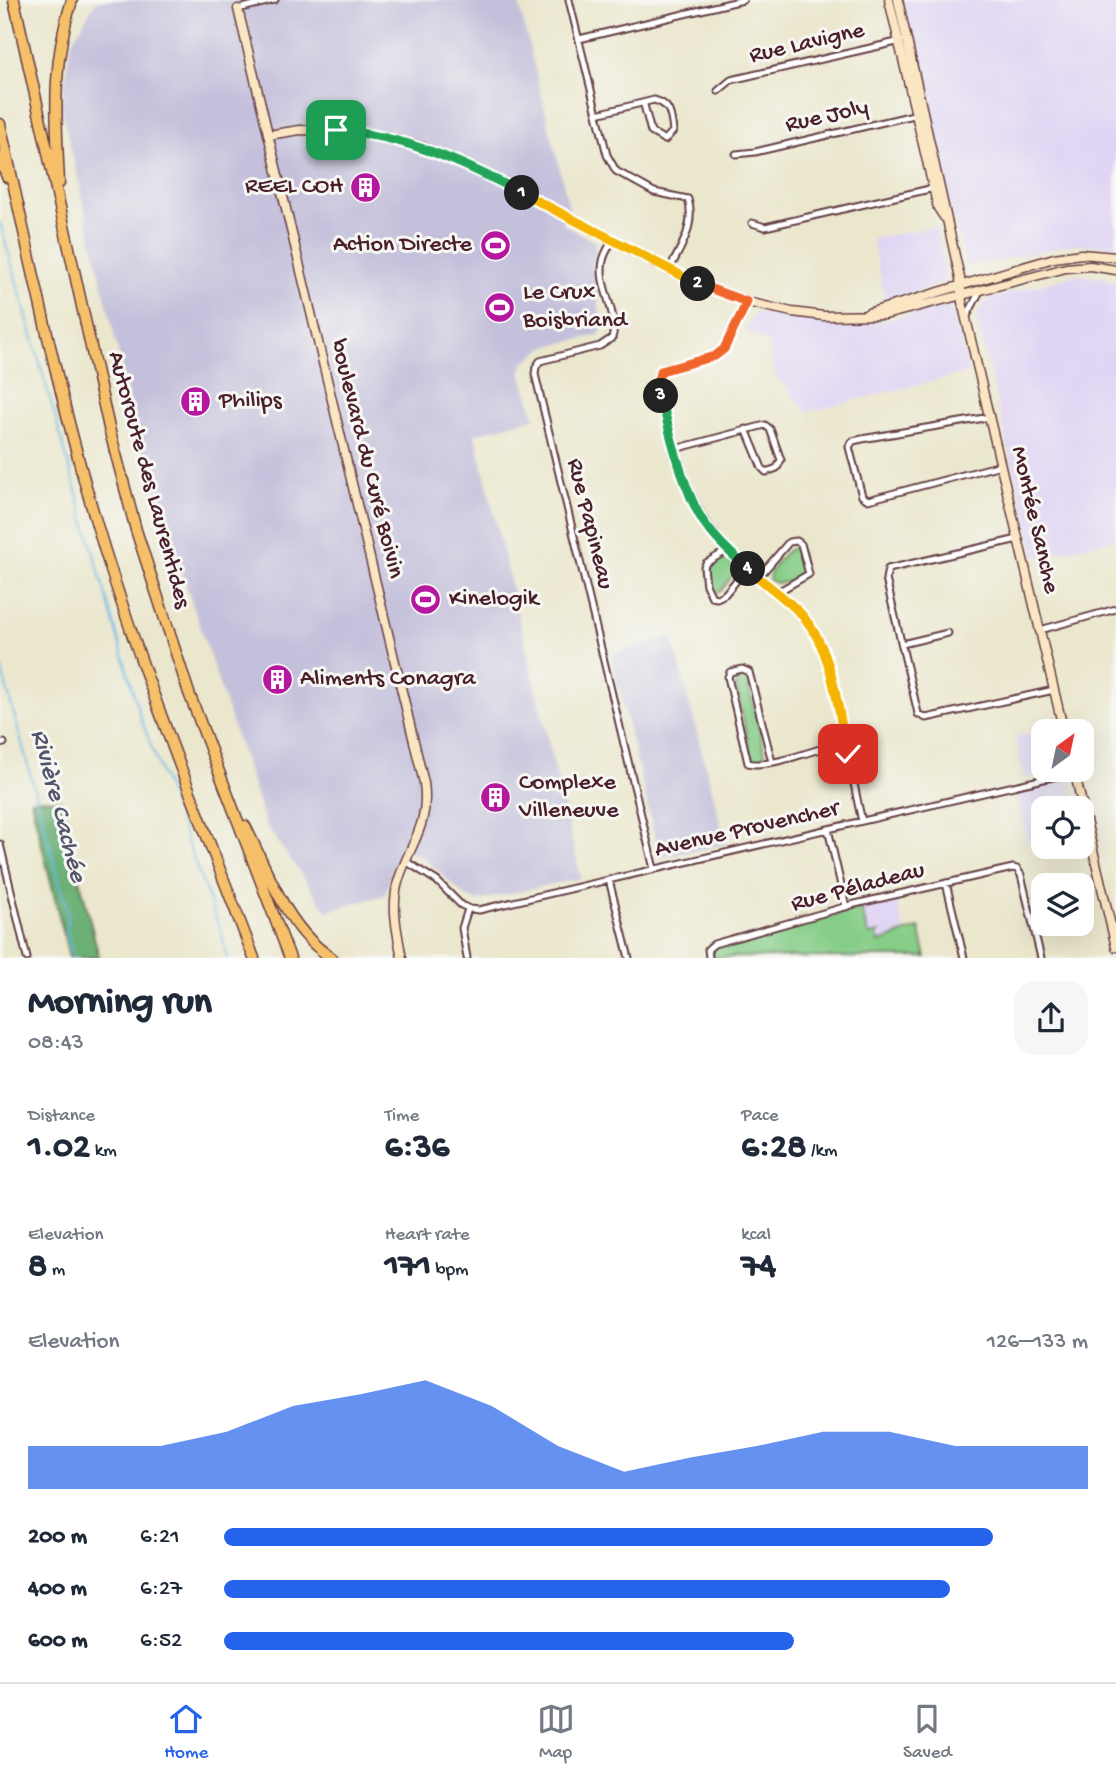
<!DOCTYPE html>
<html lang="en">
<head>
<meta charset="utf-8">
<style>
  :root { --surface:#fff; --page:#f6f6f7; --text:#1f2937; --muted:#747a83; --line:#e0e1e3; --accent:#2563eb }
  body { margin:0; font-family:"Gochi Hand",sans-serif; background:var(--page); color:var(--text); height:100vh; display:flex; flex-direction:column; font-size:26px; white-space:nowrap }
  * { box-sizing:border-box; margin:0 }
  p { font-size:23px; color:var(--muted) }
  .icon { flex:none; width:38px; height:38px; fill:none; stroke:currentColor; stroke-width:2; stroke-linecap:round; stroke-linejoin:round }
  .map { position:relative; height:958px; overflow:hidden }
  .drawer { display:flex; flex-direction:column; background:var(--surface); flex:1 }
  .drawer>* { flex:none }
  .needle { width:46px; rotate:33deg }
  .buttons { position:absolute; left:1031px; top:719px; display:grid; gap:14px }
  .buttons a { display:grid; place-items:center; width:63px; height:63px; border-radius:14px; background:var(--surface); box-shadow:0 7px 28px #0002; font-size:35px }
  .pin { position:absolute; display:grid; place-items:center; width:60px; height:60px; color:#fff; margin:-30px; border-radius:14px; box-shadow:0 4px 10px #0006 }
  .km { position:absolute; width:35px; height:35px; margin:-18px; border-radius:50%; background:#222; color:#fff; font-size:19px; line-height:35px; text-align:center }
  .round { display:grid; place-items:center; flex:none; width:74px; height:74px; border-radius:21px; background:var(--page) }
  .head { display:flex; align-items:center; justify-content:space-between; height:119px; padding:0 28px }
  h1 { font-size:38px; font-weight:700; line-height:52px }
  .stats { display:grid; grid-template-columns:repeat(3,1fr); gap:10px; height:119px; padding:7px 28px }
  .stats div { display:grid; align-content:center }
  .stats b { font-size:35px; font-weight:700 }
  .stats small { font-size:19px; font-weight:400 }
  .stats p { font-size:19px }
  .chart { height:196px; padding:14px 28px }
  .chart p { display:flex; justify-content:space-between }
  .chart svg { width:100%; height:126px; margin-top:7px; fill:var(--accent); opacity:.7 }
  ul { padding:0 28px; list-style:none; font-size:23px }
  li { display:grid; grid-template-columns:112px 84px 1fr; align-items:center; height:52px }
  li i { height:18px; border-radius:9px; background:var(--accent) }
  .menu { display:flex; justify-content:space-around; align-items:center; height:98px; border-top:2px solid var(--line); background:var(--surface); font-size:19px; color:var(--muted) }
  .menu a { display:grid; justify-items:center; gap:4px }
  .menu .selected { color:var(--accent) }
  .map>svg:first-child { display:block }
  .built { fill:#e0d4f4 }
  .industrial { fill:#c4c0db }
  .green { fill:#86cd88; stroke:#68765a; stroke-width:2 }
  .forest { fill:#6cb074; stroke:#5b6850; stroke-width:2 }
  .lines { fill:none; stroke-linecap:round; stroke-linejoin:round }
  .stream { stroke:#68b8e3; stroke-width:2 }
  .street-casing { stroke:#623d43; stroke-width:9 }
  .secondary-casing { stroke:#623d43; stroke-width:11 }
  .highway-casing { stroke:#623d43; stroke-width:13 }
  .street { stroke:#fff; stroke-width:5 }
  .secondary { stroke:#fbe6c4; stroke-width:8 }
  .highway { stroke:#f6c06b; stroke-width:10 }
  .split-1-casing { stroke:#fff; stroke-width:14 }
  .split-2-casing { stroke:#fff; stroke-width:14 }
  .split-3-casing { stroke:#fff; stroke-width:14 }
  .split-4-casing { stroke:#fff; stroke-width:14 }
  .split-5-casing { stroke:#fff; stroke-width:14 }
  .split-1 { stroke:#22a559; stroke-width:9 }
  .split-2 { stroke:#f5b400; stroke-width:9 }
  .split-3 { stroke:#f0652b; stroke-width:9 }
  .split-4 { stroke:#22a559; stroke-width:9 }
  .split-5 { stroke:#f5b400; stroke-width:9 }
  .labels { text-anchor:middle; dominant-baseline:central; stroke-width:6; stroke-linejoin:round; paint-order:stroke }
  .street-label { font-size:24px; fill:#4a1f2b; stroke:#f6f6f2 }
  .poi-label { font-size:24px; fill:#4a1f2b; stroke:#f6f6f2; text-anchor:start }
  .water-label { font-size:26px; font-style:italic; fill:#54556b; stroke:#f6f6f2 }
</style>
</head>
<body>
<div class="map">
<svg width="1116" height="958" viewBox="0 0 1116 958">
  <rect width="100%" height="100%" fill="#f6f6f2"/>
  <filter id="ink" filterUnits="userSpaceOnUse"><feTurbulence type="fractalNoise" baseFrequency=".0143" numOctaves="2"/><feDisplacementMap in="SourceGraphic" scale="14" xChannelSelector="R" yChannelSelector="G"/><feConvolveMatrix kernelMatrix="1 2 1 2 8 2 1 2 1" color-interpolation-filters="sRGB"/></filter>
  <filter id="wash" filterUnits="userSpaceOnUse"><feTurbulence type="fractalNoise" baseFrequency=".00686" numOctaves="4" result="noise"/><feDisplacementMap in="SourceGraphic" scale="28" xChannelSelector="R" yChannelSelector="G"/><feGaussianBlur stdDeviation="1.57" result="paint"/><feColorMatrix in="noise" values="0 0 0 0 0 0 0 0 0 0 0 0 0 0 0 0 0 1.4 0 .05"/><feComposite in="paint" operator="in"/></filter>
  <g filter="url(#wash)">
    <rect width="100%" height="100%" fill="#ebe7cd"/>
    <!-- built -->
    <path class="built" d="M902,0h214v246l-42,-2 -108,23z
      M936,226l10,52 -6,6 -55,17 -13,-62z
      M1075,275l25,2 16,4v258l-81,18 -59,-241 10,-16z
      M951,305l19,67 -163,40 -31,-36 -8,-33 -23,-13 10,-18 42,8 80,2z
      M1057,728l1,3 -15,1v38h14l-33,8 -9,-41z
      M1063,780h5l3,3 6,25h-34v30l-15,4 -12,-51z
      M897,900l7,31 15,-3 4,15 -51,2 -11,-37z"/>
    <!-- industrial -->
    <path class="industrial" d="M97,0h421l52,211 -7,13 32,18 1,11 -3,13 9,62 -3,7 -54,12 -22,16 -2,9 14,46 -60,16 106,444 -105,23 -12,-6 -41,-38 -19,-9 -11,21 -8,26 -58,16 -61,-86 -125,-375 -80,-344 10,-63z
      M672,637l54,207 -66,14 -49,-204z"/>
    <!-- green -->
    <path class="green" d="M796,547l5,7 2,19c-9,7 -25,15 -34,6 1,-11 16,-30 27,-32z
      M723,559c6,1 12,6 13,12l-15,20 -4,1 -4,-2c-5,-20 -9,-21 10,-31z
      M739,676l8,4 18,74 -5,6 -9,-4 -16,-75z
      M861,908l7,25 2,2 9,-2 -2,2 2,7c15,-4 23,-10 40,-14l7,29h-213v-5l3,-4z"/>
    <!-- forest -->
    <path class="forest" d="M40,799l20,1 39,157h-30l-38,-157z"/>
    <g class="lines">
      <!-- stream -->
      <path class="stream" d="M0,223l141,496 80,213 6,26
        M0,663l68,250 -2,16 7,29"/>
    </g>
  </g>
  <g filter="url(#ink)">
    <g class="lines">
      <defs>
        <path id="street" d="M569,0l38,155 9,16 38,21 34,7c8,25 -7,49 -19,71
          M238,9l37,-9
          M579,39l164,-39
          M718,91l13,-11 170,-39
          M597,114l57,-14c17,4 17,16 19,31l-8,9 -14,-8 -7,-27
          M736,154l19,-2 163,-38
          M752,223l13,4 169,-39
          M612,241c-3,6 -8,13 -9,20 -6,26 17,52 9,77l-12,8 -60,15 -4,6 -1,7 119,495
          M747,302l-23,47 -9,7 -54,15c-8,17 3,45 9,62 16,47 23,80 59,117 25,28 70,52 87,86 27,57 31,124 46,185
          M966,318l14,-27
          M990,417l-128,22 -9,2 -4,6 13,49 6,4 133,-35
          M675,449l90,-24 5,4 11,31 -4,8 -11,4 -4,-4 -16,-39
          M1018,539l-130,30 -2,10 31,130 1,5 8,4 128,-28
          M728,550l-22,13 -2,4 2,18 6,12 5,1 8,-4 22,-26
          M758,578l31,-36 8,-1 4,3 8,30 -33,19
          M1040,630l76,-21
          M902,644l46,-11
          M0,744l4,-1
          M772,762l-23,-90 -7,-3 -12,3 -2,5 20,86c20,6 75,-16 97,-22
          M828,829l18,78
          M0,844l27,114
          M407,862l30,19 24,24 9,4 9,1 595,-138
          M609,880l20,78
          M946,883l18,75
          M467,958l-5,-30 6,-19
          M709,958l-1,-9 6,-5 141,-40 158,-36 4,1 4,6 20,83"/>
        <path id="secondary" d="M889,0l49,208 6,9
          M898,0l62,278 2,24 102,430
          M238,9l186,774c6,44 -15,61 -26,99 -7,25 -1,50 4,76
          M268,135l32,-5 46,1 44,7 33,9 57,25 214,110 53,20 45,10 32,4 61,-1 181,-47 24,-2 26,4
          M868,313l186,-55 27,-4 35,3
          M1074,770l42,177"/>
        <path id="highway" d="M14,0l95,428 27,102 53,163 101,265
          M0,124c30,134 58,269 97,401 44,147 102,290 157,433
          M0,158l7,19
          M59,183c-3,-67 -8,-118 13,-183
          M245,826c23,45 42,104 87,132"/>
      </defs>
      <!-- street casing -->
      <use href="#street" class="street-casing"/>
      <!-- secondary casing -->
      <use href="#secondary" class="secondary-casing"/>
      <!-- highway casing -->
      <use href="#highway" class="highway-casing"/>
      <!-- street -->
      <use href="#street" class="street"/>
      <!-- secondary -->
      <use href="#secondary" class="secondary"/>
      <!-- highway -->
      <use href="#highway" class="highway"/>
    </g>
  </g>
  <g class="lines" filter="url(#ink)">
    <defs>
      <path id="split-1" d="M336,130c70,6 124,31 186,63"/>
      <path id="split-2" d="M522,193l176,91"/>
      <path id="split-3" d="M661,396l-4,-14 4,-11 54,-15 9,-7 23,-47 -49,-18"/>
      <path id="split-4" d="M661,396c8,36 22,94 42,125 12,18 29,33 45,48"/>
      <path id="split-5" d="M748,569c17,15 38,29 54,46 33,38 34,92 46,139"/>
    </defs>
    <!-- split-1 casing -->
    <use href="#split-1" class="split-1-casing"/>
    <!-- split-2 casing -->
    <use href="#split-2" class="split-2-casing"/>
    <!-- split-3 casing -->
    <use href="#split-3" class="split-3-casing"/>
    <!-- split-4 casing -->
    <use href="#split-4" class="split-4-casing"/>
    <!-- split-5 casing -->
    <use href="#split-5" class="split-5-casing"/>
    <!-- split-1 -->
    <use href="#split-1" class="split-1"/>
    <!-- split-2 -->
    <use href="#split-2" class="split-2"/>
    <!-- split-3 -->
    <use href="#split-3" class="split-3"/>
    <!-- split-4 -->
    <use href="#split-4" class="split-4"/>
    <!-- split-5 -->
    <use href="#split-5" class="split-5"/>
  </g>
  <!-- icons -->
  <defs>
    <symbol id="building-disc" viewBox="-11 -11 22 22"><circle r="9.5" fill="#b5179e" stroke="#f6f6f2"/><path d="M-4-6H4V6H1V3H-1V6H-4ZM-2.5-4.3h1.7v1.8h-1.7ZM.8-4.3h1.7v1.8H.8ZM-2.5-1h1.7V.8h-1.7ZM.8-1h1.7V.8H.8Z" fill="#fff"/></symbol>
    <symbol id="stadium-disc" viewBox="-11 -11 22 22"><circle r="9.5" fill="#b5179e" stroke="#f6f6f2"/><path d="M0-5a6.5 5 0 1 0 0 10a6.5 5 0 1 0 0-10ZM-3.5-1.8h7v3.6h-7Z" fill="#fff"/></symbol>
  </defs>
  <g fill-rule="evenodd">
    <use href="#building-disc" x="348" y="170" width="35" height="35"/>
    <use href="#stadium-disc" x="478" y="228" width="35" height="35"/>
    <use href="#stadium-disc" x="482" y="290" width="35" height="35"/>
    <use href="#building-disc" x="178" y="384" width="35" height="35"/>
    <use href="#stadium-disc" x="408" y="582" width="35" height="35"/>
    <use href="#building-disc" x="260" y="662" width="35" height="35"/>
    <use href="#building-disc" x="478" y="780" width="35" height="35"/>
  </g>
  <g class="labels">
    <!-- street labels -->
    <g class="street-label">
      <text transform="translate(807 44) rotate(-13)">Rue Lavigne</text>
      <text transform="translate(827 117) rotate(-13)">Rue Joly</text>
      <text transform="translate(366 459) rotate(76)">boulevard du Curé Boivin</text>
      <text transform="translate(148 480) rotate(75)">Autoroute des Laurentides</text>
      <text transform="translate(1034 520) rotate(77)">Montée Sanche</text>
      <text transform="translate(589 524) rotate(76)">Rue Papineau</text>
      <text transform="translate(747 830) rotate(-13)">Avenue Provencher</text>
      <text transform="translate(858 888) rotate(-15)">Rue Péladeau</text>
    </g>
    <!-- poi labels -->
    <g class="poi-label">
      <text x="343" y="187" text-anchor="end">REEL COH</text>
      <text x="472" y="245" text-anchor="end">Action Directe</text>
      <text x="523" y="293">Le Crux<tspan x="523" dy="28">Boisbriand</tspan></text>
      <text x="219" y="401">Philips</text>
      <text x="449" y="599">Kinelogik</text>
      <text x="300" y="679">Aliments Conagra</text>
      <text x="519" y="783">Complexe<tspan x="519" dy="28">Villeneuve</tspan></text>
    </g>
    <!-- water labels -->
    <g class="water-label">
      <text transform="translate(57 806) rotate(75)">Rivière Cachée</text>
    </g>
  </g>
</svg>
<div class="buttons">
<a><svg class="needle" viewBox="-14 -14 28 28"><path d="M0-13l5 13h-10z" fill="#e53935"/><path d="M0 13l5-13h-10z" fill="#747a83"/></svg></a>
<a><svg class="icon" aria-label="locate" viewBox="0 0 24 24"><circle cx="12" cy="12" r="6"/><path d="M12 2v4M12 18v4M2 12h4M18 12h4"/></svg></a>
<a><svg class="icon" aria-label="layers" viewBox="0 0 24 24"><path d="M12 4l9 5-9 5-9-5zM3 14l9 5 9-5"/></svg></a>
</div>
<div class="pin" style="left:336px;top:130px;background:#1e9e55"><svg class="icon" aria-label="arrive" viewBox="0 0 24 24"><path d="M6 21V4h12l-3 4 3 4H6"/></svg></div>
<div class="pin" style="left:848px;top:754px;background:#d93025"><svg class="icon" aria-label="check" viewBox="0 0 24 24"><path d="M5 12l5 5 9-10"/></svg></div>
<b class="km" style="left:522px;top:193px">1</b>
<b class="km" style="left:698px;top:284px">2</b>
<b class="km" style="left:661px;top:396px">3</b>
<b class="km" style="left:748px;top:569px">4</b>
</div>
<section class="drawer">
<div class="head"><div><h1>Morning run</h1><p>08:43</p></div><a class="round"><svg class="icon" aria-label="share" viewBox="0 0 24 24"><path d="M12 15V3M7 8l5-5 5 5M5 13v7h14v-7"/></svg></a></div>
<div class="stats">
<div><p>Distance</p><b>1.02<small> km</small></b></div>
<div><p>Time</p><b>6:36</b></div>
<div><p>Pace</p><b>6:28<small> /km</small></b></div>
</div>
<div class="stats">
<div><p>Elevation</p><b>8<small> m</small></b></div>
<div><p>Heart rate</p><b>171<small> bpm</small></b></div>
<div><p>kcal</p><b>74</b></div>
</div>
<div class="chart"><p><span>Elevation</span>126–133 m</p>
<svg viewBox="0 0 160 44" preserveAspectRatio="none"><path d="M0 44V29L10 29L20 29L30 24L40 15L50 11L60 6L70 15L80 29L90 38L100 33L110 29L120 24L130 24L140 29L150 29L160 29V44z"/></svg>
</div>
<ul>
<li><b>200 m</b>6:21<i style="width:89%"></i></li>
<li><b>400 m</b>6:27<i style="width:84%"></i></li>
<li><b>600 m</b>6:52<i style="width:66%"></i></li>
</ul>
</section>
<nav class="menu">
<a class="selected"><svg class="icon" aria-label="home" viewBox="0 0 24 24"><path d="M3 11l9-7 9 7M6 9v11h12V9"/></svg>Home</a>
<a><svg class="icon" aria-label="map" viewBox="0 0 24 24"><path d="M3 6l6-2 6 2 6-2v14l-6 2-6-2-6 2zM9 4v14M15 6v14"/></svg>Map</a>
<a><svg class="icon" aria-label="saved" viewBox="0 0 24 24"><path d="M7 4h10v16l-5-4-5 4z"/></svg>Saved</a>
</nav>
</body>
</html>
